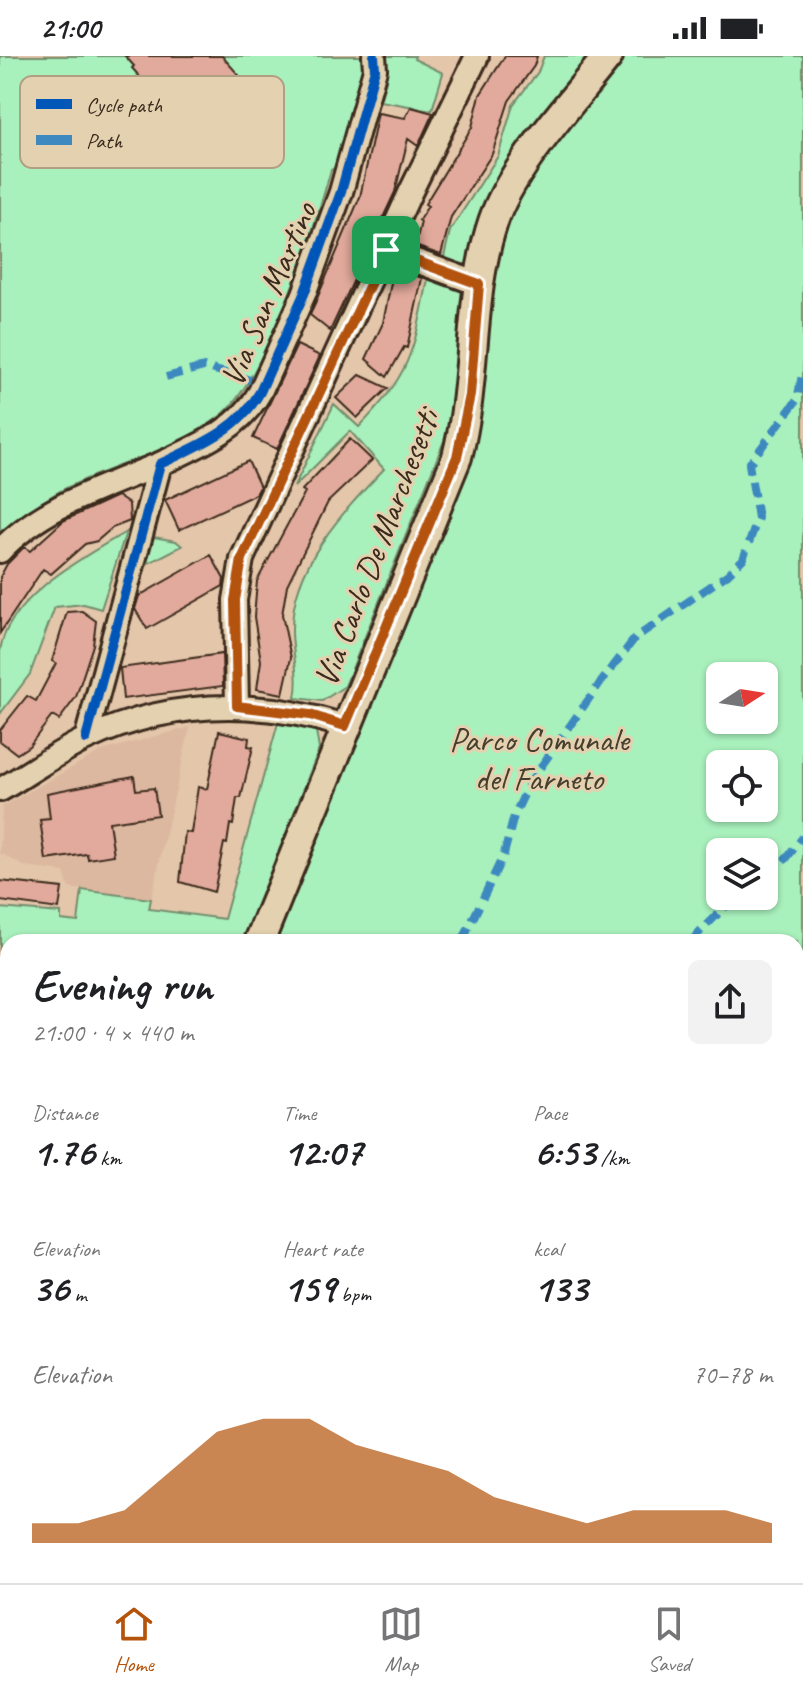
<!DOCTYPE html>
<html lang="en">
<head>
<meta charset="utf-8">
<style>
  :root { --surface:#fff; --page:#f2f2f2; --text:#202124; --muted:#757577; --line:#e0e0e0; --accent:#b45309 }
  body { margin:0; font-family:Caveat,sans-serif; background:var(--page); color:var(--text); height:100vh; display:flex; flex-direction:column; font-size:30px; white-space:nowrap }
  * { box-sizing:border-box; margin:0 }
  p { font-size:26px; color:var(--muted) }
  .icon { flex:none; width:44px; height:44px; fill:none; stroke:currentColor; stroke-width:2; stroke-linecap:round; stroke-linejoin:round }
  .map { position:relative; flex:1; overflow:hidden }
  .side { position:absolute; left:0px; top:878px; width:804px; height:650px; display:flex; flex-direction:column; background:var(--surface); border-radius:24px 24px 0 0; box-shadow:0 2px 6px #0004 }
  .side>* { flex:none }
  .needle { width:52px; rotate:78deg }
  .fabs { position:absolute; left:706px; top:606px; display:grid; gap:16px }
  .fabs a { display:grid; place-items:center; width:72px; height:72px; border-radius:12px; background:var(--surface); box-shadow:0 2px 6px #0004; font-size:40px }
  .pin { position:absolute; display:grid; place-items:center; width:68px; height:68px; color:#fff; margin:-34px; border-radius:16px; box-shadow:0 4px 12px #0006 }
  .round { display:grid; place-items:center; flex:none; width:84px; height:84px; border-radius:12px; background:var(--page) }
  .headline { display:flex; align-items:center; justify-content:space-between; height:136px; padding:0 32px }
  h1 { font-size:44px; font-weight:600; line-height:60px }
  .stats { display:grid; grid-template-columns:repeat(3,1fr); gap:12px; height:136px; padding:8px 32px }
  .stats div { display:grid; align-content:center }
  .stats b { font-size:40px; font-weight:600 }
  .stats small { font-size:22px; font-weight:400 }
  .stats p { font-size:22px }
  .chart { height:224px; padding:16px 32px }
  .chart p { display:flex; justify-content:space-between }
  .chart svg { width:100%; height:144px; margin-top:8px; fill:var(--accent); opacity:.7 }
  .status { display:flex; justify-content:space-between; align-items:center; height:56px; padding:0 40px; background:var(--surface); direction:ltr }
  .status svg { height:22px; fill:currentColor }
  .dock { display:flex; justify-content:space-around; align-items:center; height:112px; border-top:2px solid var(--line); background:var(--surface); font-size:22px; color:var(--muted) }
  .dock a { display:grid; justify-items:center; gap:4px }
  .dock .current { color:var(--accent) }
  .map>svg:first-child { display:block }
  .built { fill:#dcb8a1 }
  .green { fill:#a8f0bc; stroke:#728d6d; stroke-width:2; fill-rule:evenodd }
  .building { fill:#e2aa9c; stroke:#3b2a1e; stroke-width:2 }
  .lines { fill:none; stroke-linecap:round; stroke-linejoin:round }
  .minor-casing { stroke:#3b2a1e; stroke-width:28 }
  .major-casing { stroke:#3b2a1e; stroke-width:34 }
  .minor { stroke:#e4d1af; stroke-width:22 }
  .major { stroke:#e4d1af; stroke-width:28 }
  .quiet { stroke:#3e89bf; stroke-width:8; stroke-dasharray:16 8; stroke-linecap:butt }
  .cycleway-casing { stroke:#e4d1af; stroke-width:15 }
  .cycleway { stroke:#0057b8; stroke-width:10 }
  .route-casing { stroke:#fff; stroke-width:16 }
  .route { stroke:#b45309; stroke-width:10 }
  .labels { text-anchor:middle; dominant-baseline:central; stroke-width:6; stroke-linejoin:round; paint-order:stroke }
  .street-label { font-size:34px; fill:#3b2a1e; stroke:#e4d1af }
  .park-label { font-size:34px; fill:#463e2e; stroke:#e4d1af }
  .key { fill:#e4d1af; stroke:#b19f84; stroke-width:2 }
  .key-label { font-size:22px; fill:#3b2a1e }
</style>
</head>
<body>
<div class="status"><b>21:00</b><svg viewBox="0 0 49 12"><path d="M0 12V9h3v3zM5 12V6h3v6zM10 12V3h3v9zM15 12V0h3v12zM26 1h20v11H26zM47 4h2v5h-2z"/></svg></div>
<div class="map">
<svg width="803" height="1527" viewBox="0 0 803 1527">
  <rect width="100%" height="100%" fill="#e4c6aa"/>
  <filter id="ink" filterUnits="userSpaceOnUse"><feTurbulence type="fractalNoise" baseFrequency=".0125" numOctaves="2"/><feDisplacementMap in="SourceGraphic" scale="16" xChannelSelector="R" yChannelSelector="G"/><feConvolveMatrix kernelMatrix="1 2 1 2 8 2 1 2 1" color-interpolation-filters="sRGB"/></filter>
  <g filter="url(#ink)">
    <!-- built -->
    <path class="built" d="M190,671l-39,172 -82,-11 -5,-16 -38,-5 -26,-14 2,-46 99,-56z"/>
    <!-- green -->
    <path class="green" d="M0,0h363l1,8 -21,100 -12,6c-17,59 -66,213 -112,247 -45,34 -105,47 -155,72 -24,13 -44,29 -64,47z
      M386,0h29l-1,3 29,14 -11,37 -52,-9 6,-21z
      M544,0h45l-87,117 -21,37 -12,55 -26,-4 7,-30 48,-75 15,-51 25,-33z
      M623,0h180v926l-7,7v-47h-526l138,-342 88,-347 20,-54zM720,620h44v44h-44zM720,708h44v44h-44zM720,796h44v44h-44z
      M428,223l35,13 -6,84 -9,55 -103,255 -23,15 -27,-3c5,-24 -3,-43 -3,-67 -1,-65 51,-119 92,-162l-34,-38 -56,56 40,-83 25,23c52,-53 55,-77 69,-148z
      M126,476l-25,77 -17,-5 -29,3 -25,67 -30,40c0,-21 0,-42 0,-62 6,-54 85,-96 126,-120z
      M148,480l28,5 6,5 -41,21z
      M278,667l38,8 3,18 -75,193h-236v244l-8,7v-285l61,5v7l17,2 4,-32 69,9 -2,10 75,10z
      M803,959v568h-114l2,-7h105v-552z
      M6,1462l2,58h51l1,7h-60v-6l6,-1z
      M169,1520h500l-3,7h-498z"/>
    <!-- building -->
    <path class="building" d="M125,0h97l51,58 -56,50 -85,-96 2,-2z
      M505,0h32l-3,10 -25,35 -17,53 -41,63 -10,38 -26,-9 6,-24 -2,-2 9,-14 -3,-2 47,-77 8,-32z
      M411,51l22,6 -15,33 -10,-7 -13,53 -65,139 -20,-16 50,-118 18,-84 27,5z
      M394,212l28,10 -15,70 -3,-1 -17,30 -21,-18 17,-36z
      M297,289l23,11 -43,93 -24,-11z
      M360,319l28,13 -31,30 -21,-20z
      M350,383l22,21 -44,42 -41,83 -5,30 9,43 -8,36 -26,-5 4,-28 -7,-44 3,-36 48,-89 -3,-2z
      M248,405l12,26 -4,7 -77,36 -14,-30z
      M117,440l12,8 1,17 -18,7 -15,13 -12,3 -34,30 -8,-5 -43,64v-56l7,-13 17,-17 6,4 33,-30z
      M211,499l13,24 -1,7 -76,43 -12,-20 4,-13z
      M82,555l14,10 -3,24 -17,52 -17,23 -7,-4 -23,30 -12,8 -17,-13v-11l27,-34 9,5 20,-38 -4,-2 15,-49z
      M222,598l1,32 -100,13 -3,-31z
      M219,675l30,7 -1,8 5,1 -12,51h-4l-4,27 -3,-1 -3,20 -3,-1 -10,49 -34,-10 5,-50 6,1 7,-46 9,2z
      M134,720l2,14 18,-2 4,27 -49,7 5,33 -26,4 -1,-5 -41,6 -6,-40 10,-1 -3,-26z
      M0,825l62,7 -3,21 -59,-8z"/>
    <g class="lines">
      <defs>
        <path id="minor" d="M386,194l93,34
          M0,495c42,-45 105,-64 160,-87
          M237,650l-2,-106 7,-41 168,-366 67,-137
          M86,683l74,-275c38,-18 79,-34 100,-72l44,-98 37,-102 34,-123 -1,-13
          M0,734c28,-16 55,-36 84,-50 85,-40 173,-42 261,-14
          M796,949l7,-9
          M0,1154l8,-8
          M0,1267l8,-7
          M67,1520v7
          M680,1527l2,-7"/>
        <path id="major" d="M259,886l198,-485c20,-77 11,-160 36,-235 17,-53 80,-121 115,-166
          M158,1527l2,-7"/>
      </defs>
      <!-- minor casing -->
      <use href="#minor" class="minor-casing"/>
      <!-- major casing -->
      <use href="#major" class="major-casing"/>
      <!-- minor -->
      <use href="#minor" class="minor"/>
      <!-- major -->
      <use href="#major" class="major"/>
      <!-- quiet -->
      <path class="quiet" d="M166,321l38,-10 50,14
        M764,819l22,-16 17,-22
        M462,886l42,-88 10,-38 16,-34 68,-96 37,-48 93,-64 15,-15 15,-41 -9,-54 48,-64 6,-30
        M690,886l46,-46
        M796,1019l7,-5
        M6,1521l11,-1
        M258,1527l2,-7
        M449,1527l5,-7
        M504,1527l6,-7"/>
      <defs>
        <path id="cycleway" d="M86,683l74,-275c38,-18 79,-34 100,-72l44,-98 37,-102 34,-123 -1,-13"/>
      </defs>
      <!-- cycleway casing -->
      <use href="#cycleway" class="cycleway-casing"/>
      <!-- cycleway -->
      <use href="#cycleway" class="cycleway"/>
    </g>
  </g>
  <g class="lines" filter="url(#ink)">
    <defs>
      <path id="route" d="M386,194l93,34 -9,111 -13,62 -112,269 -35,-11 -73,-9 -2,-106 7,-41z"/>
    </defs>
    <!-- route casing -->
    <use href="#route" class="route-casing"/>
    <!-- route -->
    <use href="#route" class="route"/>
  </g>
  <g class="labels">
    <!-- street labels -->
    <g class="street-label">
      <text transform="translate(268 238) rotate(-67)">Via San Martino</text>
      <text transform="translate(376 492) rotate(-69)">Via Carlo De Marchesetti</text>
    </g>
    <!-- park labels -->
    <g class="park-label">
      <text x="539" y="683">Parco Comunale<tspan x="539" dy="39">del Farneto</tspan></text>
    </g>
  </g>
  <!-- legend -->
  <rect x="20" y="20" width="264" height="92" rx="12" class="key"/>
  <rect x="36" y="43" width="36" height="10" fill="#0057b8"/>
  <rect x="36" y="79" width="36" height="10" fill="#3e89bf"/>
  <g class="key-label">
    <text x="86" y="56">Cycle path</text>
    <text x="86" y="92">Path</text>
  </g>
</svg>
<div class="fabs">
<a><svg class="needle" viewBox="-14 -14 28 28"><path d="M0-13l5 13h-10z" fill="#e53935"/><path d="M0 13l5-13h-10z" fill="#757577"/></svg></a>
<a><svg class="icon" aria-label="locate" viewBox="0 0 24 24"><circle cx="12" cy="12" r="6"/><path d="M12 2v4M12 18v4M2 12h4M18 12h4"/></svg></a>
<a><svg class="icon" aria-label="layers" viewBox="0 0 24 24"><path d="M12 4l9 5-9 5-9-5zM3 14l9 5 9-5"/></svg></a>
</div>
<div class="pin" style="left:386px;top:194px;background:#1e9e55"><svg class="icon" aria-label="arrive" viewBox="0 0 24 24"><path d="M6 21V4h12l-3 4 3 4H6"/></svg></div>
<section class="side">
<div class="headline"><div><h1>Evening run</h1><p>21:00 · 4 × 440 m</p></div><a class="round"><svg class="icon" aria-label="share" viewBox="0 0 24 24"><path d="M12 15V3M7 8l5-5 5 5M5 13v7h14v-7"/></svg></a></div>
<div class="stats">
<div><p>Distance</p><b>1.76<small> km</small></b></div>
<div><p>Time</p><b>12:07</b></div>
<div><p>Pace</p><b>6:53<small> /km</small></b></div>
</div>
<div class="stats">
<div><p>Elevation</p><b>36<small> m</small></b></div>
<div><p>Heart rate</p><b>159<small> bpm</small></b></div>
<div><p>kcal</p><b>133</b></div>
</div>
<div class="chart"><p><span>Elevation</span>70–78 m</p>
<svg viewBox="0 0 160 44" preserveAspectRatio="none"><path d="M0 44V38L10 38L20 34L30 22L40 10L50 6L60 6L70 14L80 18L90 22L100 30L110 34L120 38L130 34L140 34L150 34L160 38V44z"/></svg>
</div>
</section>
</div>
<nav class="dock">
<a class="current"><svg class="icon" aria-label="home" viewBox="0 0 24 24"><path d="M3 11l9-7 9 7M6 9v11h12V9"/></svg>Home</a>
<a><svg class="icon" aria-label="map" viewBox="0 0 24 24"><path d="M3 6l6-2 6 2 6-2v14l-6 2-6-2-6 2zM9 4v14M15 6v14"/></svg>Map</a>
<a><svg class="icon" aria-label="saved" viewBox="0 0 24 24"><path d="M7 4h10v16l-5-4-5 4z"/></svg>Saved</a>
</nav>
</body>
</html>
